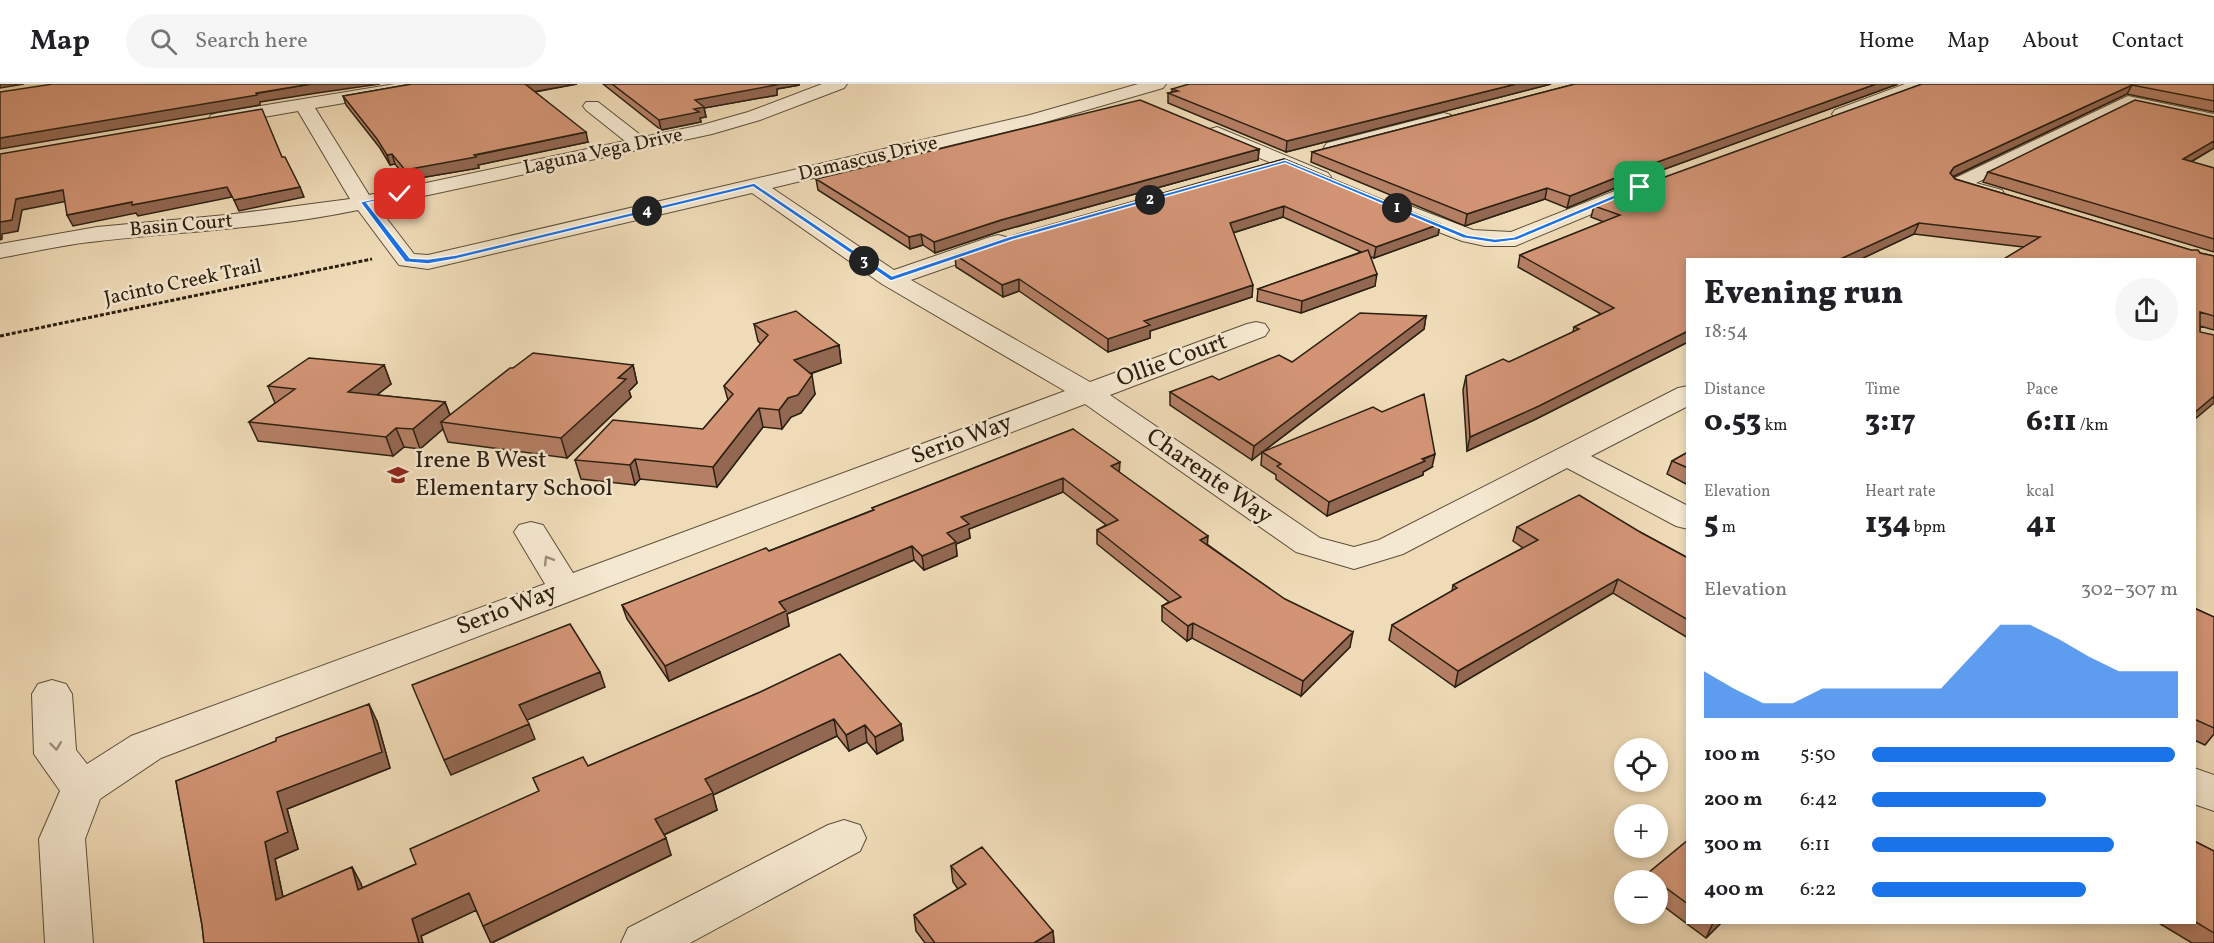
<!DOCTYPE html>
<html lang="en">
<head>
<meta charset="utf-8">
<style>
  :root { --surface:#fff; --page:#f6f6f6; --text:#202124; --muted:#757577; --line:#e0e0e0; --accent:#1a73e8 }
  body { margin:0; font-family:Vollkorn,serif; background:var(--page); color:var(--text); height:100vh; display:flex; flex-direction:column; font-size:22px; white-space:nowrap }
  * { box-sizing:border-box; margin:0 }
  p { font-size:20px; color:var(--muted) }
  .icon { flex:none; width:33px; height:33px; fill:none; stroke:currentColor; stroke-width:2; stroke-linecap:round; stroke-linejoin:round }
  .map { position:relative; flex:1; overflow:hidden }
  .drawer { position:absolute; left:1686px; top:174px; width:510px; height:666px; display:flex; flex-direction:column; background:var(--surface); border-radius:0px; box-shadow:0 3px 9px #0003 }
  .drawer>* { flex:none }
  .buttons { position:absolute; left:1614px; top:654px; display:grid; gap:12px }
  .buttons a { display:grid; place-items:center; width:54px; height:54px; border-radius:50%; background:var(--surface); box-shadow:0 3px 9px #0003; font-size:30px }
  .pin { position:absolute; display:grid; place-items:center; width:51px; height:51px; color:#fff; margin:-26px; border-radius:12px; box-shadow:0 3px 9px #0006 }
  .km { position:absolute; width:30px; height:30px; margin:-15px; border-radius:50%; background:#222; color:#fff; font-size:16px; line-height:30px; text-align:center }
  .round { display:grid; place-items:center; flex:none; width:63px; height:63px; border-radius:32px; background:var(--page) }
  .overview { display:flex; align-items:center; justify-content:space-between; height:102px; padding:0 18px }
  h1 { font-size:33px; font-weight:800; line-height:45px }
  .metrics { display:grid; grid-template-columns:repeat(3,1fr); gap:9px; height:102px; padding:6px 18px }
  .metrics div { display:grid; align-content:center }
  .metrics b { font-size:30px; font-weight:800 }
  .metrics small { font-size:16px; font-weight:400 }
  .metrics p { font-size:16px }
  .chart { height:168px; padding:12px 18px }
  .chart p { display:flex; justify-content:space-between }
  .chart svg { width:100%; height:108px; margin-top:6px; fill:var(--accent); opacity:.7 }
  ul { padding:0 18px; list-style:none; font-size:20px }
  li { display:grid; grid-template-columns:96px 72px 1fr; align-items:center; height:45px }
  li i { height:15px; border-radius:8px; background:var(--accent) }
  header { display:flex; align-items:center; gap:36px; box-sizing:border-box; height:84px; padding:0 30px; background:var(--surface); border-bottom:2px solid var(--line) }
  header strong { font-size:28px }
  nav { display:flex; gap:33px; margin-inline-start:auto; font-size:21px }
  .search { width:420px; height:54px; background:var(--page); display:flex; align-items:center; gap:15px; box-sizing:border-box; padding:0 21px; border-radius:33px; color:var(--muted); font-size:22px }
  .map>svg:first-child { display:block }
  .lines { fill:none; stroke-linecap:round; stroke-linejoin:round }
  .minor-casing { stroke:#5d4f3b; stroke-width:2 }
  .path { stroke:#2c2012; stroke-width:3; stroke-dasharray:4 2; stroke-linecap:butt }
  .minor { fill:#f5e8d0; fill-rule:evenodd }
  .wall { fill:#b57f65; stroke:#2c2012; stroke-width:1.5 }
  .shaded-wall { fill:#936852; stroke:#2c2012; stroke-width:1.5 }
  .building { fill:#d29475; stroke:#2c2012; stroke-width:1.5 }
  .oneway { stroke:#9b8e7a }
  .route { fill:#1a73e8; stroke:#fff; stroke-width:1.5 }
  .labels { text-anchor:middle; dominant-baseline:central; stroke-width:5; stroke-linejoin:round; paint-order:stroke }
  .far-street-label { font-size:20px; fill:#2c2012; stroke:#f5e8d0 }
  .street-label { font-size:24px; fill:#2c2012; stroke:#f5e8d0 }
  .poi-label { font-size:24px; fill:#2c2012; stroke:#f5e8d0; text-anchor:start }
</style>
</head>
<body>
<header>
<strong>Map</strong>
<div class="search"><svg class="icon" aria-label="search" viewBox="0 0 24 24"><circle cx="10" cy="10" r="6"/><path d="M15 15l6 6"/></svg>Search here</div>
<nav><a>Home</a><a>Map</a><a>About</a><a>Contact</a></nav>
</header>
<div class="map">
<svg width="2214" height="859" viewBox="0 0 2214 859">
  <rect width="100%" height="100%" fill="#efdbb7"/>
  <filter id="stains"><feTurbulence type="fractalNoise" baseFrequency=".00333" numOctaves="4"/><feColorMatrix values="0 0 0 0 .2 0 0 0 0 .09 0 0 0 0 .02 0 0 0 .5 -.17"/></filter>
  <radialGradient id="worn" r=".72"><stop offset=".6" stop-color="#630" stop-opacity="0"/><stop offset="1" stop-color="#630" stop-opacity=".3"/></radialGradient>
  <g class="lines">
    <defs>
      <path id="minor" d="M395,0h40l-3,4 -6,1 -111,19 54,87 256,-54 -39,-31 -3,-4 3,-4h12l45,35 59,-12 46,-13 74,-28h25l-3,4 -84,32 -48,14 -335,72 37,48 14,1 602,-140 108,-31h28l-3,4 -121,35 -270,65 122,82 96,-33 8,-2 8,2 3,5 -3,5 -95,33 179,102 157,-58 9,-2 9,2 4,6 -4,6 -155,59 210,143 34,9 25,-7 299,-152 10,-2v20l-97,50 97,50v23l-12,-3 -109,-58 -164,86 -49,15 -58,-17 -211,-148 -924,354 -61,41 -15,40 8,104h-48l-6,-104 21,-48 -26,-37 -2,-60 6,-10 14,-4 14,4 6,10 4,56 11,14 44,-28 414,-152 -31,-52 5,-7 12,-3 12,3 30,48 492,-182 -183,-107 -130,-91 -324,76 -29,-4 -41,-55c-85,18 -173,21 -259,31 -33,3 -66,11 -99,17v-14l97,-17 129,-12 124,-16 -52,-88 -80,14 -7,-2 -2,-4 2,-4 7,-2z
        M1905,0h25l-3,4 -80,30h-12l-3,-4 3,-4z
        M2128,12l86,18v12l-84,-19 -154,76 26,7 3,5 -3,5c-16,3 -36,-7 -51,-12l-3,-4 3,-4z
        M1444,29l7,2 2,4 -2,4 -117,30 -7,-2 -3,-4 3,-4z
        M1217,43l111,46 3,4 -3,4 -7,2 -7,-2 -104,-44 -2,-4 2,-4z
        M1635,99l7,2 4,4 -4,4 -127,53h-30l-23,-5 -70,-27 -3,-5 3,-5 8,-2 73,28 38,2z
        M2194,684l20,7v36l-20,-7z
        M844,736l16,5 6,13 -6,13 -170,92h-69l7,-15 200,-103z"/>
    </defs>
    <!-- minor casing -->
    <use href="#minor" class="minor-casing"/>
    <!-- path -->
    <path class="path" d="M0,252l372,-77"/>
    <!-- minor -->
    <use href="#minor" class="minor"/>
  </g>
  <!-- wall -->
  <path class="wall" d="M412,0h165l-42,8 53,50 -110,23 1,3 -71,12 -13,-16 -5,1 -10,-17 -34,-43 -3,-9z
    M603,0h196v1l-22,4v6l-73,13 2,9 -6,1 1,4 -40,8z
    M1551,0l-265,68 -118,-49v-10l4,-1v-3z
    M1575,0h323l-266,97 -65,27 -22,-9 -80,27 -154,-64 1,-10z
    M1922,0h292v28l-87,-18 -174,83 2,2 245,74 14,3v74l-14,-4 -6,94v-160l-171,-13 -109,-13 -55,26h-171v82l-152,77 -69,32 -4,-61 3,-14 43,-14 64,-30 1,-5 27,-13 -83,-47 2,-12 84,-33 -13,-5 3,-11z
    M2214,64l-23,14 23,6v84l-231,-70 5,-10z
    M1259,65l-1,11 -257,71 -66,22 -12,-8 -13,4 -92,-59 -2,-11z
    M1284,75l156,65 -2,11 -64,23 -3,-1 4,29 -74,27 -44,-12 1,-12 103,-37 -78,-35 -50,16 19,64 -102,34v7l-42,14 -89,-61 -16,6 -47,-30 -1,-12z
    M1426,232l-2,13 -160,122 168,16 -9,5v3l-96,41 -51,-37v-4l-15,-10 1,-13 -10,8 -82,-55v-13l122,-30z
    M754,240l85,21 2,18 -31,11 5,20 -14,19 -10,4 -9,12 -19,-2 -46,60 -77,-8 -5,6 -54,-6 -6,-19 128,-31 25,-29 -4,-14 37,-42 -3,-3z
    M384,281l7,19 -14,11 68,7 5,13 63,-47 120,-3 4,18 -8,8 2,6 -64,61 -119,-16 -5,-13 -23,20 -16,-2 -11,9 -135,-15 -9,-19 26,-19 -7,-17z
    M1073,345l46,43 88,72 143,103 -49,49 -109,-58 -5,3 -25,-20v-15l7,-4 -72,-58v-14l9,-5 -43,-33 -94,37 1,9 -14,6 1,12 -33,14 -10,-10 -127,54 2,12 -120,55 -42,-62 -5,-14 147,-54 104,-41 -1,-2z
    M1688,368v33l-21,-11 5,-13z
    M1517,443l123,5 48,26v80l-75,-45 -158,94 -66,-47 3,-15 60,-34 1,-6 70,-37 -10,-7z
    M2194,524l20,9v117l-9,11 -11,-5z
    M758,609l143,31 2,16 -26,14 -10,-12 -18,9 -12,-15 -124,59 4,15 -53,25 7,20 -179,88h-1l-15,-33 -55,26 2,7h-219l-2,-18 -26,-144 201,-60 13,47 -103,41 11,40 -23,10 8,38 69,-30 9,17 1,4 54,-24 123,-73 -6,-13 55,-12z
    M1688,756v82h34l-16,16 -48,-36v-22h-13l2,-6z
    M2194,757l20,10v92h-22l-35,-21h37z
    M951,782l102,65 1,12h-129l-9,-12 -2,-16 44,-26 -5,-7z"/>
  <!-- shaded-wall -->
  <path class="shaded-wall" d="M0,0h24l-24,4z
    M311,0h69l-63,9 -57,9v3l-260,44v-11z
    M525,0h52l-50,9z
    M770,0h29v1l-22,4v6l-73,13 2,9 -6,1 1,4 -40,8 -2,-10 36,-20z
    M1516,0h35l-265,68 1,-11z
    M1876,0h22l-266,97 -65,27 3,-12 65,-26z
    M2132,1l-5,9 -177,84v-5l4,-6z
    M586,48l2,10 -110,23 1,3 -71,12 -3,-10z
    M2214,57v7l-37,22 6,-11z
    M1259,65l-1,11 -257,71 -66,22 -1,-11 67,-22z
    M392,70l3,10 -5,1 -3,-10z
    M227,103l5,10 -94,19 -2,-3 -63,13 -6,-11 65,-13z
    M300,103l4,10 -65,14 -5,-11z
    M1547,104l-2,11 -80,27 2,-12z
    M63,106l5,11 -46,9 -4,21 -16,3v5l-2,1v-18l16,-23z
    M1284,122l-1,11 -54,17 1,-11z
    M1919,139l-5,11 -55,26h-21z
    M1440,140l-2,11 -64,23 2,-11z
    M921,150l2,11 -13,4 -1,-12z
    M1377,190l-2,12 -74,27 1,-12z
    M1019,195v12l-16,6 -1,-12z
    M1253,201l-1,12 -102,34v7l-42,14v-13l36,-18z
    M1426,232l-2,13 -172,131 2,-14z
    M1688,247v11l-152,77 -69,32 3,-14z
    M839,261l2,18 -44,15 -3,-18z
    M384,281l7,19 -35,27 -8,-19z
    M633,281l4,18 -8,8 2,6 -64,61 -6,-20 57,-60z
    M812,291l3,19 -14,19 -10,4 -9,12 -3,-19 9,-12z
    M2214,312v7l-20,17v-7z
    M445,318l7,19 -11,1 2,7 -23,20 -7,-20z
    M759,324l4,19 -46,60 -4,-20z
    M396,344l8,19 -11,9 -7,-19z
    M1435,370l-3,13 -9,5v3l-96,41 2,-14z
    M635,375l5,20 -5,6 -5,-20z
    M1120,378l-1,14 -8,-10z
    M1063,394v14l-94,37 1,9 -14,6 1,12 -33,14 -2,-14 25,-23 14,-16z
    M1208,452l-1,15 -7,-11z
    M912,462l2,14 -127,54 2,12 -120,55 -4,-15 114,-64z
    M1618,495l-5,14 -158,94 3,-16z
    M1193,539l-1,15 -5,3 1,-15z
    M1353,548l-3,15 -49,49 2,-15z
    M600,588l5,15 -80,34 -6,-16z
    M369,620l8,17 13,47 -103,41 11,40 -23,10 12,58 -11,-17 -11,-58 12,-50z
    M834,635l3,17 -124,59 4,15 -56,26 -6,-17 50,-40z
    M529,640l6,15 -84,36 -7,-15z
    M901,640l2,16 -26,14 -2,-17z
    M865,641l2,17 -18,9 -3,-16z
    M666,754l5,17 -180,88 -8,-17z
    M352,783l9,17 7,23 -10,-17z
    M469,809l8,17 -56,26 2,7h-4l-7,-24z
    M1722,838l-16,16 7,-15z
    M1053,847l1,12h-20z"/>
  <!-- building -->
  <path class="building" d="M53,0h258l-55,9 1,2 -257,43v-46z
    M412,0h113l61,48 -112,23 2,2 -71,13 -13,-16 -5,1 -10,-16 -34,-43z
    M612,0h162l2,1 -81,15 9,7 -10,2 5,3 -40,8z
    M1189,0h327l-229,57 -119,-48 10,-2 -6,-2z
    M1575,0h301l-241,86 -65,26 -23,-8 -80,26 -155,-62z
    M1922,0h292v17l-82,-16 -178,82 -4,6 5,6 236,71h7l2,3 14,3v60l-14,-4v20l14,3v61l-20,17v-153h-192l38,-23 -121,-14 -81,37h-150v71l-149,75 -69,31 -4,-61 37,-17 6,3 70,-33 -5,-2 40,-19 -94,-53 100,-40 -26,-9 57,-24z
    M1140,16l119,49 -258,71 -67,22 -13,-8 -12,3 -93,-58z
    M2135,16l79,17v24l-31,18 31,9v71l-226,-67z
    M262,25l20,48h3l15,30 -66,13 -7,-13 -95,18v-3l-65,13 -4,-25 -47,9 -4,21 -12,2v-68z
    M1284,75l156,65 -64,23 -92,-41 -54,17 23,62 -109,36 6,4 -42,14 -89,-60 -17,6 -47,-30 63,-21z
    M1368,166l9,24 -75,27 -44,-12z
    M796,227l43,34 -45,15 18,15 -14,20 -10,3 -9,12 -20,-2 -46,59 -78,-8 -5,6 -55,-5 38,-40 90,9 30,-35 -9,-8 44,-51 -14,-11z
    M1360,229l66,3 -172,130 -84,-54 42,-16 7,4 60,-25 13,7z
    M533,269l100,12 -15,13 8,1 -65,59 -120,-16 69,-54h3z
    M309,274l75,7 -36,27 97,10 -32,27 -17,-1 -10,9 -137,-15 46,-33 -27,-3z
    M1424,310l11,60 -13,5 3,2 -96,41 -52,-36 4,-2 -19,-12 111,-45 9,5z
    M1073,345l47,33 -9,4 97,70 -8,4 85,59 68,33 -50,49 -110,-58 -5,3 -26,-20 19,-9 -84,-67 21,-10 -55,-42 -102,39 8,7 -22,9 9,9 -34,14 -10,-10 -133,56 7,9 -121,55 -43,-61 144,-57 3,3 105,-41 -2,-2z
    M1688,368v16l-16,-7z
    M1579,411l61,37 48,26v62l-70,-41 -160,92 -66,-46 65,-37 -4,-3 85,-45 -21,-13z
    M2194,524l20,9v111l-20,-9z
    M570,540l30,48 -81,33 10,19 -85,36 -32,-75z
    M840,570l61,70 -26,13 -10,-12 -19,10 -12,-16 -129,60 8,14 -58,26 11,19 -183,88 -14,-33 -57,26 7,24h-215l-2,-18 -26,-144 100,-40v-3l93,-34 13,48 -105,40 11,40 -23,10 11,58 76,-33 6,23 58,-26 -6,-15 129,-58 -6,-13 50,-21 5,9 170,-73z
    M1688,756v64l-30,-22v-2h-2l-9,-6z
    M2194,757l20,10v82l-20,-12z
    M982,763l71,84 -19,12h-99l-21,-28 52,-31 -15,-18z"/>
  <!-- one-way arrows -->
  <defs><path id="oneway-chevron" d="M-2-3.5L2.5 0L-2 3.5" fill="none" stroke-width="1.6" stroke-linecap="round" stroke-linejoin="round" transform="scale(1.5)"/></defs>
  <g class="oneway">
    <use href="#oneway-chevron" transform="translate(548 476) rotate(-121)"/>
    <use href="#oneway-chevron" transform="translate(56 662) rotate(83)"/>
  </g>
  <!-- route -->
  <path class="route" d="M1285,76l182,75 28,4 19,-2 124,-52 5,2 -126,53 -22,3 -32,-5 -178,-75 -273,77 -121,41 -138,-94 -297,72 -28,5 -23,-2 -45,-60 42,-9v2l-35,8 43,55 18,1 28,-4 298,-72 138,93 116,-39z"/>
  <!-- icons -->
  <defs>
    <symbol id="school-bare" viewBox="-9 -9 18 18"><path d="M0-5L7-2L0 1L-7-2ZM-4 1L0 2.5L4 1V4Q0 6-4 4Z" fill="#8f2418" stroke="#f5e8d0" stroke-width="2.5" paint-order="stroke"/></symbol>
  </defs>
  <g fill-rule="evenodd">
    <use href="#school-bare" x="383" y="376" width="30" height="30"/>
  </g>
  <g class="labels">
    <!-- far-street labels -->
    <g class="far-street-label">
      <text transform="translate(603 68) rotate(-12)">Laguna Vega Drive</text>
      <text transform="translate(868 75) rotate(-13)">Damascus Drive</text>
      <text transform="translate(181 142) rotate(-5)">Basin Court</text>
      <text transform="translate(183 199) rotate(-12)">Jacinto Creek Trail</text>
    </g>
    <!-- street labels -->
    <g class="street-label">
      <text transform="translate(1172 277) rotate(-20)">Ollie Court</text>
      <text transform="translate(962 356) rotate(-20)">Serio Way</text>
      <text transform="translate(1209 393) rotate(35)">Charente Way</text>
      <text transform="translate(507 526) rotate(-21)">Serio Way</text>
    </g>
    <!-- poi labels -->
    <g class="poi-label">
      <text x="415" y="377">Irene B West<tspan x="415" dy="28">Elementary School</tspan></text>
    </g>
  </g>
  <rect width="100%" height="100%" filter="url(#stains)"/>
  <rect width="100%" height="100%" fill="url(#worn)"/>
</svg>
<div class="buttons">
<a><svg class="icon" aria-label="locate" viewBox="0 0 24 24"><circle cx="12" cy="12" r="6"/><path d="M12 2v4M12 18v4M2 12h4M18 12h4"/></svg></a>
<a>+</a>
<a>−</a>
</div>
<div class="pin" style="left:1640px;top:103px;background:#1e9e55"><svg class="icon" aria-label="arrive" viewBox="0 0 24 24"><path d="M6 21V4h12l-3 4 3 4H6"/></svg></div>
<div class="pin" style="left:400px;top:110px;background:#d93025"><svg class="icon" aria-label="check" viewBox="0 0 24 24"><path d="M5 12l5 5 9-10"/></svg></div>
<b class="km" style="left:1397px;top:124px">1</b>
<b class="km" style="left:1150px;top:116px">2</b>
<b class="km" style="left:864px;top:177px">3</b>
<b class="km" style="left:647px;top:127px">4</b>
<section class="drawer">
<div class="overview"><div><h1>Evening run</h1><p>18:54</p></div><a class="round"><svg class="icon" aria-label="share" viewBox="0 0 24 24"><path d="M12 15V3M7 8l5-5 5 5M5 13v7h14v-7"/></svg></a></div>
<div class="metrics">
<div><p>Distance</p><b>0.53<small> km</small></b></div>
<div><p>Time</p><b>3:17</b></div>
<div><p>Pace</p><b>6:11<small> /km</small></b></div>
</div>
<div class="metrics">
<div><p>Elevation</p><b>5<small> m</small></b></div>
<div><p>Heart rate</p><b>134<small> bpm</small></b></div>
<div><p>kcal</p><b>41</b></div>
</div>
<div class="chart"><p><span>Elevation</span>302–307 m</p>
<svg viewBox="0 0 160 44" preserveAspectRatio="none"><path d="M0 44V25L10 32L20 38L30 38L40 32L50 32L60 32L70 32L80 32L90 19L100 6L110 6L120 12L130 19L140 25L150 25L160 25V44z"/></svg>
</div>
<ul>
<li><b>100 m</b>5:50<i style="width:99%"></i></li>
<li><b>200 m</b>6:42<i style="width:57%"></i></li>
<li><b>300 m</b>6:11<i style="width:79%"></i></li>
<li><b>400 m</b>6:22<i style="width:70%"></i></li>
</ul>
</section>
</div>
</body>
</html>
